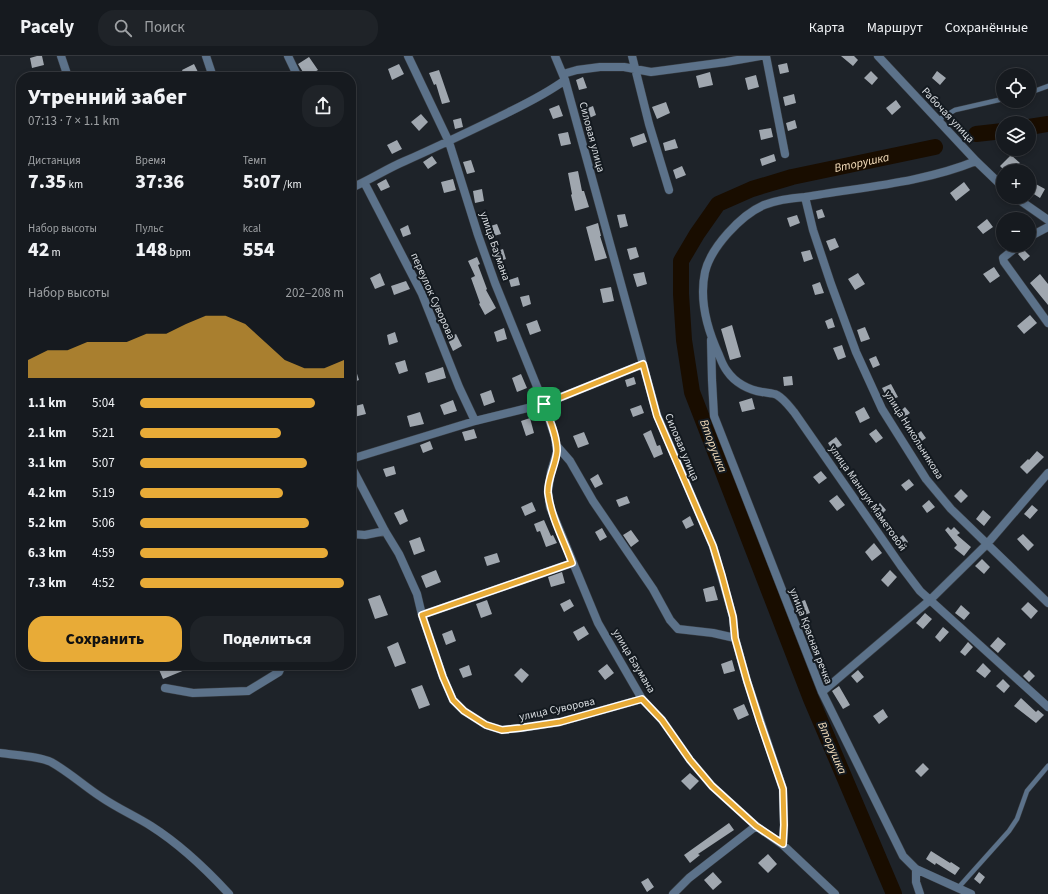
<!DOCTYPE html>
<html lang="ru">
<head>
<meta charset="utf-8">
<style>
  :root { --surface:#161a1f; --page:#1f2328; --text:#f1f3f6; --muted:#9ea1a4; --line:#35383d; --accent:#e8ab37 }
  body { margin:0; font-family:"Source Sans 3",sans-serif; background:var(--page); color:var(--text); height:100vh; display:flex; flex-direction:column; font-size:15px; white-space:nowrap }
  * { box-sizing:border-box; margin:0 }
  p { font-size:13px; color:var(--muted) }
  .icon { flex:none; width:22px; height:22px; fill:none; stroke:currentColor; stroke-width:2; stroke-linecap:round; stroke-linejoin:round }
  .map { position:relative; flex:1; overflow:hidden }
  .drawer { position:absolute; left:16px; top:16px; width:340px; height:598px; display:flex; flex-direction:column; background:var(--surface); border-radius:16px; box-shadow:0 2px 6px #0003,0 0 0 1px var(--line) }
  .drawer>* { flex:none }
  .controls { position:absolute; left:996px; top:12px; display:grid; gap:8px }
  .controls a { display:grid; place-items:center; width:40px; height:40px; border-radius:50%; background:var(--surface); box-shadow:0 2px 6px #0003,0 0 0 1px var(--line); font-size:20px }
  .pin { position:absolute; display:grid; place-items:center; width:34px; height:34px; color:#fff; margin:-17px; border-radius:8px; box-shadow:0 2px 6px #0006 }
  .round { display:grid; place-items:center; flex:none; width:42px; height:42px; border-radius:16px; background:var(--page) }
  .summary { display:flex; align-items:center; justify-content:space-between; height:68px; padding:0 12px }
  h1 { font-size:22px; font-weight:800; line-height:30px }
  .metrics { display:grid; grid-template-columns:repeat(3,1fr); gap:6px; height:68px; padding:4px 12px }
  .metrics div { display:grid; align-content:center }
  .metrics b { font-size:20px; font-weight:800 }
  .metrics small { font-size:11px; font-weight:400 }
  .metrics p { font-size:11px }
  .chart { height:112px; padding:8px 12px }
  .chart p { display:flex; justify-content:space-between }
  .chart svg { width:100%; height:72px; margin-top:4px; fill:var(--accent); opacity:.7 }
  .primary-button { display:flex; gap:8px; margin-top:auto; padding:8px 12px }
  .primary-button a { flex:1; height:46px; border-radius:16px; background:var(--accent); color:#111; font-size:16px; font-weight:800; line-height:46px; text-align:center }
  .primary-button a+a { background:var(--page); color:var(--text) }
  ul { padding:0 12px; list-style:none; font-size:13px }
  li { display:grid; grid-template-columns:64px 48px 1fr; align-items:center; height:30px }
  li i { height:10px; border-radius:5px; background:var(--accent) }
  header { display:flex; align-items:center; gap:24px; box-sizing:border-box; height:56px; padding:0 20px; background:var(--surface); border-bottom:1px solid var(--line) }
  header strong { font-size:19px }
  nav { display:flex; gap:22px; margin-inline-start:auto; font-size:14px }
  .search { width:280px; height:36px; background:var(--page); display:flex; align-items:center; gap:10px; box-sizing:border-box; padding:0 14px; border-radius:16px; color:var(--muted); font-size:15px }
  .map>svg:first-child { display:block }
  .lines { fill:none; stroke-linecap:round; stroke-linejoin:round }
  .river { stroke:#190d00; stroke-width:16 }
  .building { fill:#a0a7af }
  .service-casing { stroke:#383d43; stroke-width:5.5 }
  .minor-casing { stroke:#383d43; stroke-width:9 }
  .service { stroke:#5c728a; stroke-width:4.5 }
  .minor { stroke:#5c728a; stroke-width:8 }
  .route-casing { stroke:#fff; stroke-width:8 }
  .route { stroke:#e8ab37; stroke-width:5 }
  .labels { text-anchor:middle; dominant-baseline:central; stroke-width:4; stroke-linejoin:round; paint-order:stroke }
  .street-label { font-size:11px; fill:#d9dde1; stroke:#141a20 }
  .water-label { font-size:12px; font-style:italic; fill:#f7e0bd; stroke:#141a20 }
</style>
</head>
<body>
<header>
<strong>Pacely</strong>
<div class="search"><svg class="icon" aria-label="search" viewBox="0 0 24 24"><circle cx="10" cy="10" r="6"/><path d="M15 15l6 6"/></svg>Поиск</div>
<nav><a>Карта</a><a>Маршрут</a><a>Сохранённые</a></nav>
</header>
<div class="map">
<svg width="1048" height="838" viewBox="0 0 1048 838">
  <rect width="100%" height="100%" fill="#1e2329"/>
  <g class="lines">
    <!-- river -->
    <g class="river">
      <path d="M1029,71l19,-3"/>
      <path d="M976,78l27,-3"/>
      <path id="s1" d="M894,838l-83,-195 -119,-307 -8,-52 -3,-46v-33l16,-27 21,-30 34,-15 40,-12 143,-30"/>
    </g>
  </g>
  <!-- building -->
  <path class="building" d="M37,0h5l2,9 -12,3 -2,-10z
    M841,0h13l4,4 -5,6z
    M309,1l9,13 -12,7 -8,-13z
    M787,7l2,9 -9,2 -2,-9z
    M194,8l5,10 -7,3h-7l-3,-7z
    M399,8l5,10 -12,6 -4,-11z
    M439,14l11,32 -8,2 -6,-20 -2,1 -5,-12z
    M871,15l7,7 -6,7 -8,-7z
    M937,15l9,7 -6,7 -8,-7z
    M710,16l3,13 -14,3 -3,-12z
    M756,19l3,12 -11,3 -3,-12z
    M583,21l4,11 -8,2 -3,-10z
    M794,38l2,9 -11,3 -2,-9z
    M896,44l5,7 -9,8 -6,-7z
    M666,46l4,11 -13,6 -5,-12z
    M559,49l4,11 -10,3 -4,-10z
    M593,50l3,9 -9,4 -4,-9z
    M421,58l7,8 -9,9 -8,-9z
    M461,62l2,9 -8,2 -2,-9z
    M795,64l2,8 -9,3 -2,-8z
    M771,72l2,9 -12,3 -2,-10z
    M568,76l3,12 -10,2 -3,-12z
    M644,77l3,9 -14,5 -3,-9z
    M675,83l3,9 -13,3 -2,-8z
    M397,84l5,9 -10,5 -5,-9z
    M774,98l2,7 -14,5 -2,-7z
    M1011,99l9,8 -8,8h-7l-5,-5z
    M432,100l5,7 -9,6 -5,-7z
    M471,104l4,12 -8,2 -4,-12z
    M682,110l4,9 -10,4 -3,-9z
    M578,115l4,20h2l5,16 -14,4 -4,-16 1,-1 -4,-21z
    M386,123l4,8 -9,4 -4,-7z
    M453,123l3,11 -12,3 -3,-11z
    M964,126l6,8 -14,11 -6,-8z
    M1032,126l13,7 -5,9 -11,-7v-4z
    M482,133l2,12 -9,2 -2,-12z
    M822,153l3,8 -7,2 -2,-8z
    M625,158l3,12 -8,2 -3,-13z
    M797,159l3,8 -10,4 -3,-9z
    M987,163l6,8 -10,7 -6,-7z
    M598,167l3,13h-1l7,22 -12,3 -9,-34z
    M497,168l4,10 -11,3 -3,-10z
    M408,169l3,9 -8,3 -3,-8z
    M835,182l4,9 -9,4 -4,-10z
    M636,191l3,10 -9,3 -3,-11z
    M503,193l3,10 -9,3 -3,-10z
    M1023,193l7,7 -6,5 -6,-7z
    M810,194l3,9 -9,3 -3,-10z
    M477,201l3,7 -2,1 9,24 -1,1 10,18 -11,7 -6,-11 1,-1 -9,-25 4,-2 -7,-15z
    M994,211l6,9 -10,7 -7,-9z
    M644,216l3,12 -10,3 -4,-13z
    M380,217l5,12 -10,4 -5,-11z
    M858,217l7,11 -10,6 -7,-11z
    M1040,218l8,10v21l-18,-22z
    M518,221l2,8 -9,2 -2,-7z
    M406,225l4,8 -16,6 -3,-9z
    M820,226l4,11 -9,2 -3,-10z
    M611,231l3,14 -11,2 -3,-14z
    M529,239l2,9 -8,3 -3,-10z
    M1030,259l7,8 -13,11 -7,-8z
    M832,262l3,9 -7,2 -3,-8z
    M537,264l4,11 -11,4 -4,-11z
    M732,269l9,32 -11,3 -9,-31z
    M865,271l5,12 -9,3 -4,-12z
    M504,272l3,11 -10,3 -3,-10z
    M395,276l3,10 -9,3 -2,-10z
    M456,278l6,12 -9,5 -6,-13z
    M842,289l4,12 -8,3 -5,-12z
    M876,300l4,9 -7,3 -4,-9z
    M405,304l3,11 -9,3 -4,-11z
    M351,305h2l6,19 -8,3z
    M443,311l3,11 -18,5 -3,-10z
    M521,318l6,14 -10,4 -5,-14z
    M792,320l1,9 -9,1 -1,-9z
    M634,321l2,7 -9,3 -2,-7z
    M891,328l7,13 -9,4 -7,-13z
    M491,334l4,12 -11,4 -4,-12z
    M752,342l3,11 -13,3 -3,-10z
    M453,344l4,11 -13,4 -4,-10z
    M363,348l3,10 -12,3 -3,-10z
    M641,349l3,8 -11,4 -3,-8z
    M864,351l6,11 -10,5 -5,-11z
    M905,351l5,6 -9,7 -4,-6z
    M420,356l4,12 -14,3 -3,-11z
    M530,362l4,15 -8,3 -5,-15z
    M474,373l3,9 -12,3 -3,-9z
    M876,373l7,9 -7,5 -7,-9z
    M651,374l6,16 3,-1 3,9 -9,4 -11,-24z
    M921,375l5,7 -7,5 -5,-6z
    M584,376l5,12 -11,4 -5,-12z
    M836,381l6,8 -9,6 -5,-8z
    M430,385l3,8 -10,4 -3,-8z
    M1037,395l7,6 -17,17 -7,-7 8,-8 1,1z
    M394,410l2,8 -10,3 -3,-8z
    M821,415l6,7 -8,6 -6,-7z
    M598,418l5,10 -8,4 -5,-9z
    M909,423l5,6 -8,6 -5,-6z
    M961,433l7,7 -7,7 -7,-7z
    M837,439l8,10 -8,6 -8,-10z
    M627,440l3,7 -11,4 -3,-7z
    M929,444l6,7 -8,6 -5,-7z
    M532,446l4,9 -11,5 -4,-9z
    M880,447l6,7 -8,8 -7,-7z
    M1032,449l6,5 -8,9 -6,-5z
    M403,453l5,12 -8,4 -6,-12z
    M983,454l8,7 -7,9 -8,-7z
    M690,460l4,9 -8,4 -4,-8z
    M544,464l7,16 2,-1 4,8 -11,4 -6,-16 -3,1 -3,-8z
    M948,471l3,3 3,-3 6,6 -3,2 14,12 -7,9 -10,-8 3,-3 -12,-15z
    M602,472l5,9 -7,4 -5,-9z
    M631,474l8,11 -8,6 -8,-12z
    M1023,478l11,11 -6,6 -11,-12z
    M903,479l5,7 -7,6 -5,-7z
    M420,481l5,14 -11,4 -5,-14z
    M874,487l8,10 -10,8 -7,-9z
    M497,497l3,9 -13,4 -3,-9z
    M982,503l8,8 -6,7 -9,-8z
    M436,514l5,12 -15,6 -5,-12z
    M890,514l7,7 -9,10 -7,-7z
    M562,516l3,11 -14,4 -3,-10z
    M714,530l4,14 -12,2 -3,-13z
    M380,539l8,20 -13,4 -7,-20z
    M570,543l4,7 -10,6 -4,-8z
    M487,544l5,14 -11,4 -5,-14z
    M805,544l5,13 -9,3 -5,-13z
    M1028,546l10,9 -7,8 -10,-10z
    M961,549l9,8 -6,7 -9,-7z
    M925,557l7,6 -9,10 -7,-6z
    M584,570l5,8 -11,7 -5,-9z
    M943,571l6,5 -9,10 -5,-5z
    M452,574l4,11 -10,4 -4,-11z
    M998,581l8,7 -8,9 -8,-7z
    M398,586l8,21 -11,4 -8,-20z
    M968,586l5,5 -8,9 -5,-4z
    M732,604l3,11 -11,3 -3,-10z
    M983,607l8,8 -6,7 -9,-7z
    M607,608l7,9 -9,7 -7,-9z
    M157,609h40l-34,14z
    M469,609l3,10 -9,3 -4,-9z
    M521,612l8,7 -7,8 -8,-8z
    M858,614l6,7 -7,6 -6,-7z
    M1029,614l6,6 -6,6 -6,-6z
    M1003,623l7,7 -6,7 -8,-7z
    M422,629l8,20 -11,4 -8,-20z
    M839,630l11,19 -7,4 -11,-18z
    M1021,642l15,14 2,-2 6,5 -8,8 -22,-17z
    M744,648l5,11 -11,5 -5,-11z
    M883,653l5,8 -9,7 -6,-8z
    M923,707l6,6 -8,8 -6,-6z
    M690,717l9,8 -9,9 -9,-9z
    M729,767l5,7 -36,24 2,1 -10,8 -6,-8z
    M931,795l19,12 1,-1 9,6 -5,7 -19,-12 -1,2 -9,-6z
    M768,798l9,10 -9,9 -10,-10z
    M713,816l9,10 -9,8 -9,-10z
    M979,816l6,5 -5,7 -6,-5z
    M648,822l6,9 -7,5 -6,-10z"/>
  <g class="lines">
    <defs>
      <path id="service" d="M1029,37l19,-7
        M938,64l17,-10 48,-11
        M958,832l51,-57 8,-12 10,-28 21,-25"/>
      <path id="minor" d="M61,0l7,21
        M206,0l7,21
        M288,0l10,21
        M408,0l41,86 29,93 17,48 49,121 11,33 2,15 -6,20 -3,19 2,16 48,116 44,76 20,21 28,40 22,26 44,40 27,19 52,49
        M555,0l10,24 92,335 56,131 20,71 2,21 12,43 36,108 1,36 -1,20
        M632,0l17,68 20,66
        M766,0l19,98
        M878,0l98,105 27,26
        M563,18l14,-4 23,-3h24l27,5 75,-10 34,-6
        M976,105c-54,22 -114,26 -171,36 -14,1 -28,3 -41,8 -23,10 -53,42 -59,67 -6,28 2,57 14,83 2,5 4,11 8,16 8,12 22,19 35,21 5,1 11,1 15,3 7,4 12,11 17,17l107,154 19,25 128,116
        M364,126l58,112 37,93 16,34
        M351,132c19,-8 35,-19 54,-27 32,-14 63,-29 94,-44 22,-11 46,-22 66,-37
        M805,141l8,33 18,54 25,68 26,57 44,70 25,30 97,94
        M1015,141l33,23
        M1029,181l19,-10
        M1019,189l-16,13 1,4 44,61
        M711,284l1,40 2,36 108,276 81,164 13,13 55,25
        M556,389l14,16 23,40 60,88 17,31 8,9 35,4 22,5
        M351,403l124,-38 69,-17 99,-40
        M351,410l34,65 14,23 18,40 5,21 21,62 10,23 11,11 22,14 16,5 18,-2 40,-6 82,-23
        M351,478l14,1 20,-4
        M422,559l150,-52
        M165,632l28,5 55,-2 31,-19 3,-7
        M822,636l108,-92 57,-56 61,-71
        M0,697c14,2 39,3 51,9 18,10 33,24 50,35 16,11 34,19 50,29 30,19 54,42 78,68
        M916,813v13l4,12
        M673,838l16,-16 67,-52"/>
    </defs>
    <!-- service casing -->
    <use href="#service" class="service-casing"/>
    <!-- minor casing -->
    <use href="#minor" class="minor-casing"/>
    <!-- service -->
    <use href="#service" class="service"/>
    <!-- minor -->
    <use href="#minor" class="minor"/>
  </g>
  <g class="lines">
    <defs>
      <path id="route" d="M643,308l14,52 56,130 9,30 11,41 2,21 12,43 13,41 23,67 1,36 -1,19 -27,-18 -44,-40 -22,-26 -28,-40 -20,-21 -82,23 -40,6 -18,2 -16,-5 -22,-14 -11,-11 -10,-23 -21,-62 150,-52c-8,-22 -21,-46 -24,-70 -1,-14 8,-28 9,-42 0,-16 -8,-32 -13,-47z"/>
    </defs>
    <!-- route casing -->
    <use href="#route" class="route-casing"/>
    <!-- route -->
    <use href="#route" class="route"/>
  </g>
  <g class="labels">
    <!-- street labels -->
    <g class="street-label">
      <text transform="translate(948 59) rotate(47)">Рабочая улица</text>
      <text transform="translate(592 81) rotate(75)">Силовая улица</text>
      <text transform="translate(495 190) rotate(71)">улица Баумана</text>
      <text transform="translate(433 240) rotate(66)">переулок Суворова</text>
      <text transform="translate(914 379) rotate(58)">улица Никольникова</text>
      <text transform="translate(682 391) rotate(67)">Силовая улица</text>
      <text transform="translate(868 442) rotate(55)">улица Маншук Маметовой</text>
      <text transform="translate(811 580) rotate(69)">улица Красная речка</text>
      <text transform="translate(634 605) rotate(59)">улица Баумана</text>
      <text transform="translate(557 653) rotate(-12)">улица Суворова</text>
    </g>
    <!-- water labels -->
    <g class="water-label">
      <text stroke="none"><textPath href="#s1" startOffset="891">Вторушка</textPath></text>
      <text transform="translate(713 390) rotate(69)">Вторушка</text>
      <text transform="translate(832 692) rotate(67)">Вторушка</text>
    </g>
  </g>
</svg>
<div class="controls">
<a><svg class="icon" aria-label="locate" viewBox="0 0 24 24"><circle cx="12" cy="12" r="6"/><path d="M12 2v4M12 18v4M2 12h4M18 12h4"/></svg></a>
<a><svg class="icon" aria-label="layers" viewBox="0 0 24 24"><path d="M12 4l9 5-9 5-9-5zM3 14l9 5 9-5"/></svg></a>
<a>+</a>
<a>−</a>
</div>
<div class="pin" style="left:544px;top:348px;background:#1e9e55"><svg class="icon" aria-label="arrive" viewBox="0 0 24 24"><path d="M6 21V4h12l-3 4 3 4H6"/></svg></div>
<section class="drawer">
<div class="summary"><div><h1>Утренний забег</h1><p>07:13 · 7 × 1.1 km</p></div><a class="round"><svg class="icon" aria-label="share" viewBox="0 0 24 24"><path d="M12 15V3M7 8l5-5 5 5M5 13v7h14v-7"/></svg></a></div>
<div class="metrics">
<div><p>Дистанция</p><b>7.35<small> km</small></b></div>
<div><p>Время</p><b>37:36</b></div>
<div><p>Темп</p><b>5:07<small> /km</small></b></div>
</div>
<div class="metrics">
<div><p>Набор высоты</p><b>42<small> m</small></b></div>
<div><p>Пульс</p><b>148<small> bpm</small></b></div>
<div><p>kcal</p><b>554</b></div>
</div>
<div class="chart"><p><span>Набор высоты</span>202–208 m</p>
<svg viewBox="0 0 160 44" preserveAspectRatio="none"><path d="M0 44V33L10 27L20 27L30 22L40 22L50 22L60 17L70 17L80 11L90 6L100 6L110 11L120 22L130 33L140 38L150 38L160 33V44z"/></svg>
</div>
<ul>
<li><b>1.1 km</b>5:04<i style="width:86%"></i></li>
<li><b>2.1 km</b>5:21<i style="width:69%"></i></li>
<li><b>3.1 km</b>5:07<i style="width:82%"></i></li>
<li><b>4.2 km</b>5:19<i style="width:70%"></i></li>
<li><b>5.2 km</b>5:06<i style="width:83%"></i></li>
<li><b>6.3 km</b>4:59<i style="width:92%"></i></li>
<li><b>7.3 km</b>4:52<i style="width:100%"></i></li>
</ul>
<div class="primary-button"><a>Сохранить</a><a>Поделиться</a></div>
</section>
</div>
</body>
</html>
